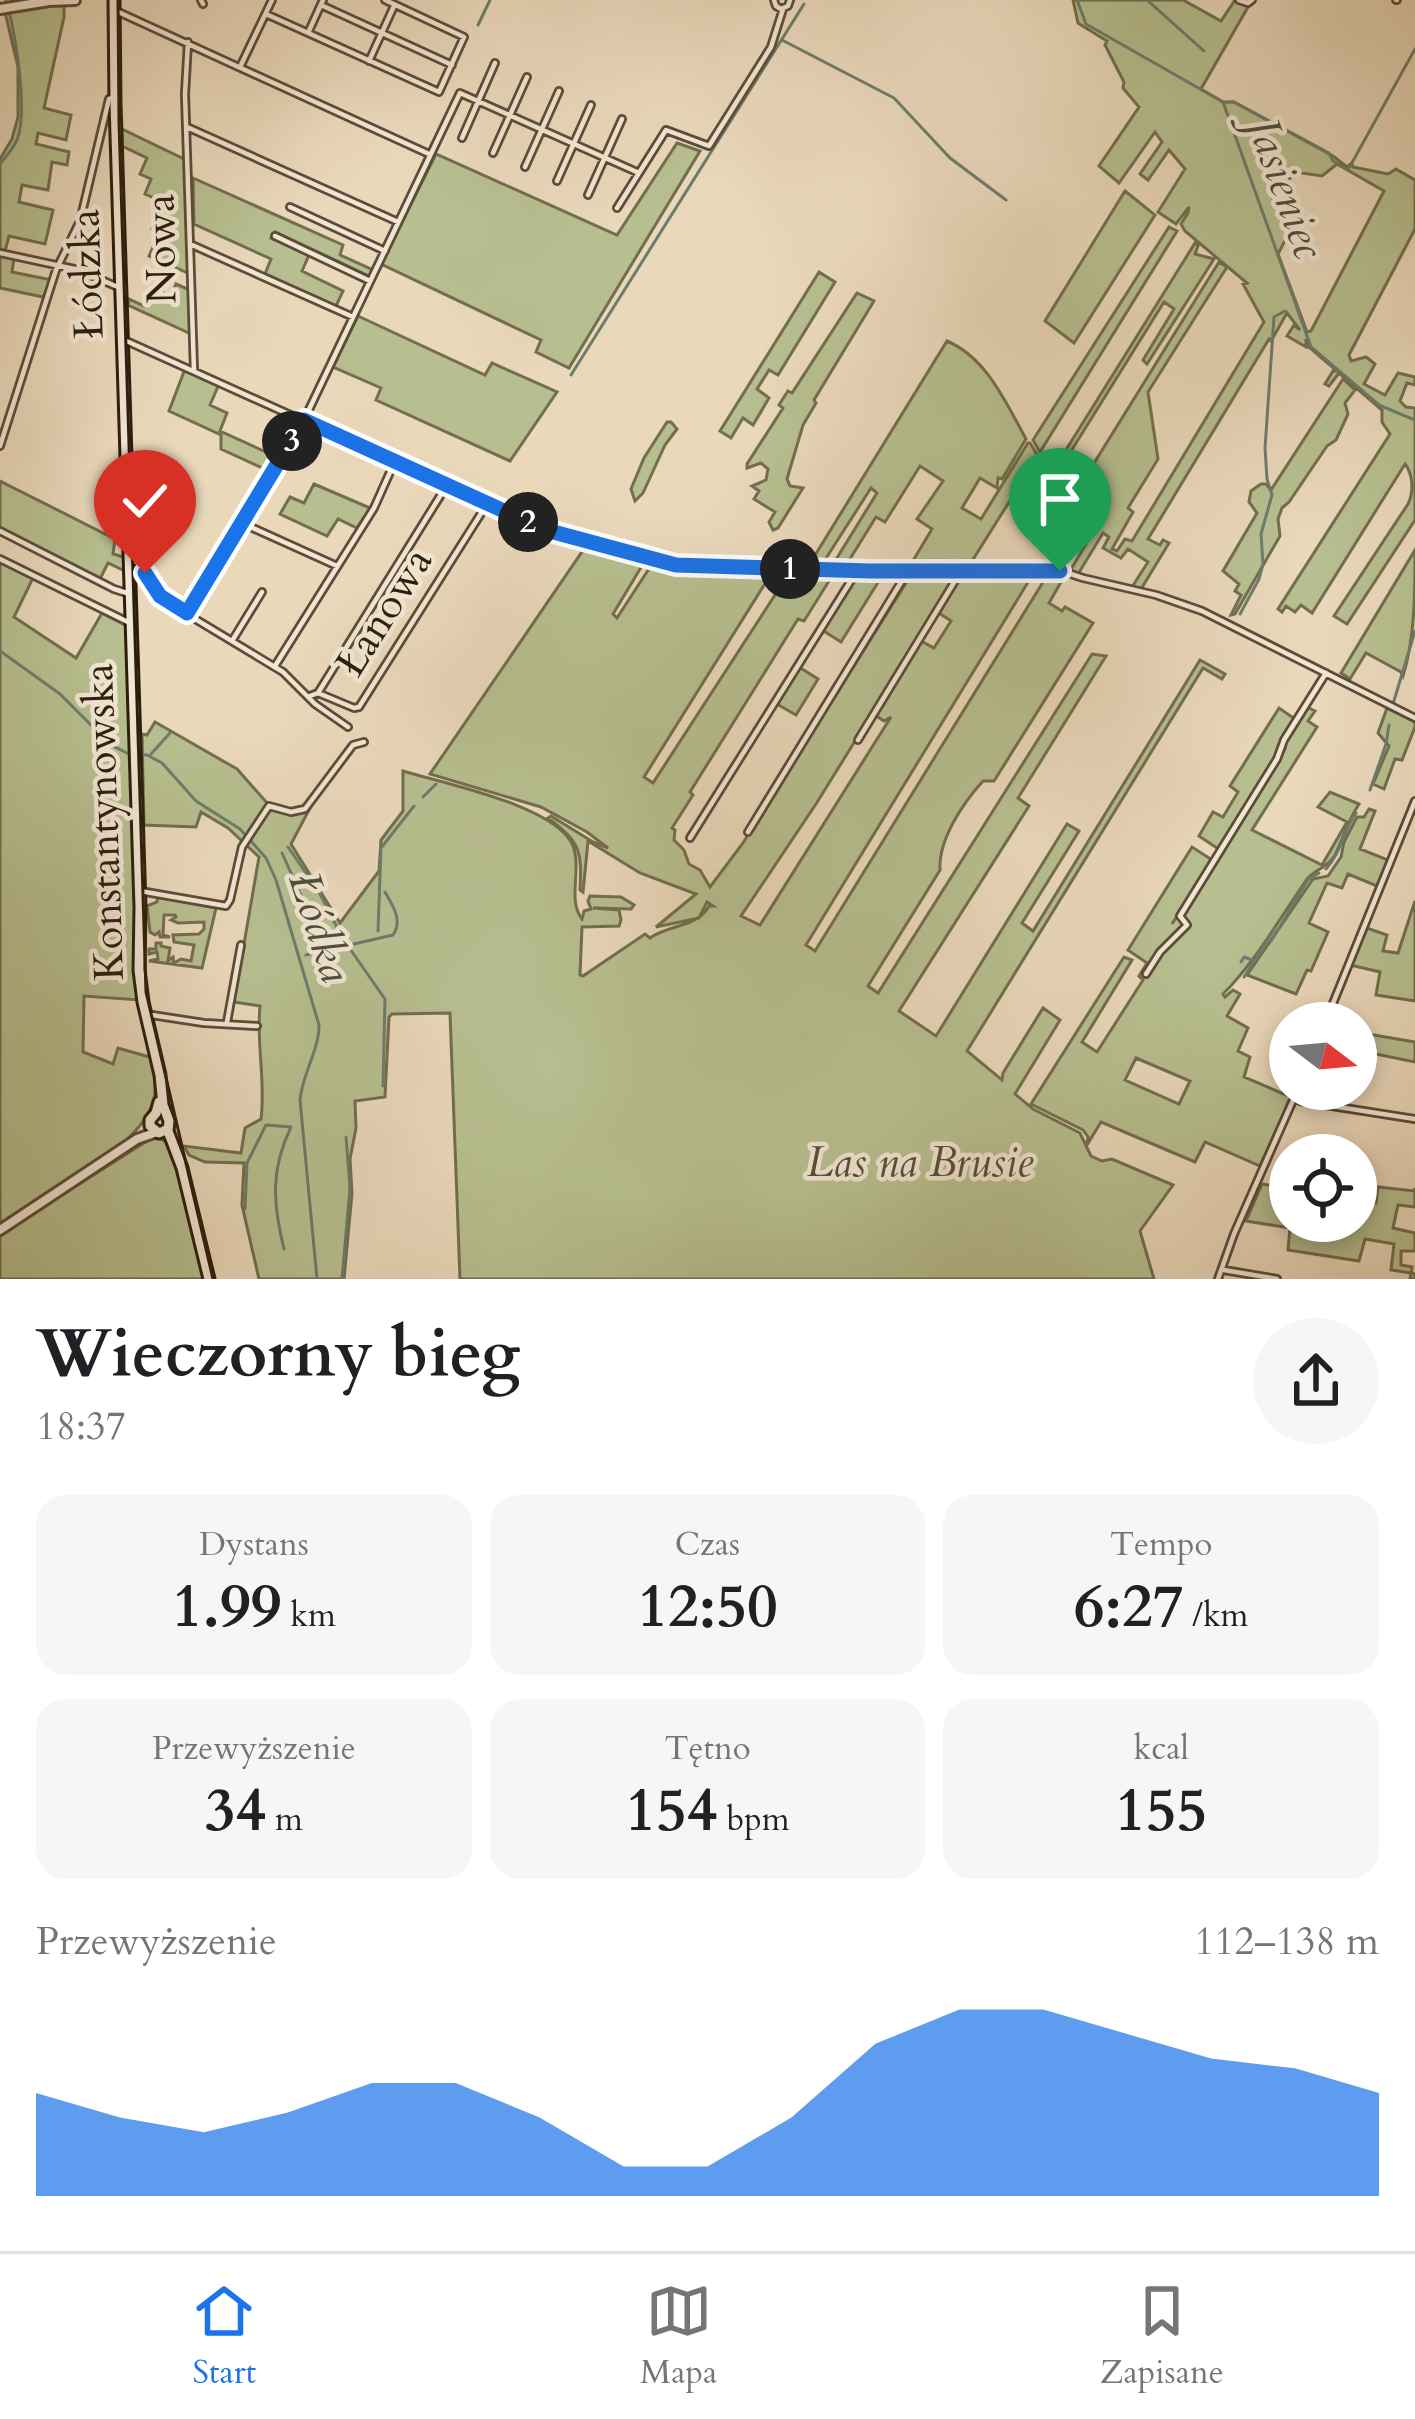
<!DOCTYPE html>
<html lang="pl">
<head>
<meta charset="utf-8">
<style>
  :root { --surface:#fff; --page:#f6f6f6; --text:#202124; --muted:#757577; --line:#e0e0e0; --accent:#1a73e8 }
  body { margin:0; font-family:Cardo,serif; background:var(--page); color:var(--text); height:100vh; display:flex; flex-direction:column; font-size:45px; white-space:nowrap }
  * { box-sizing:border-box; margin:0 }
  p { font-size:39px; color:var(--muted) }
  .icon { flex:none; width:66px; height:66px; fill:none; stroke:currentColor; stroke-width:2; stroke-linecap:round; stroke-linejoin:round }
  .map { position:relative; height:1279px; overflow:hidden }
  .drawer { display:flex; flex-direction:column; background:var(--surface); flex:1 }
  .drawer>* { flex:none }
  .needle { width:78px; rotate:106deg }
  .fabs { position:absolute; left:1269px; top:1002px; display:grid; gap:24px }
  .fabs a { display:grid; place-items:center; width:108px; height:108px; border-radius:50%; background:var(--surface); box-shadow:0 6px 18px #0003; font-size:60px }
  .pin { position:absolute; display:grid; place-items:center; width:102px; height:102px; color:#fff; margin:-123px -51px; border-radius:50% 50% 50% 0; rotate:-45deg; box-shadow:0 0 12px #0007 }
  .pin .icon { rotate:45deg }
  .km { position:absolute; width:60px; height:60px; margin:-30px; border-radius:50%; background:#222; color:#fff; font-size:33px; line-height:60px; text-align:center }
  .round { display:grid; place-items:center; flex:none; width:126px; height:126px; border-radius:63px; background:var(--page) }
  .overview { display:flex; align-items:center; justify-content:space-between; height:204px; padding:0 36px }
  h1 { font-size:66px; font-weight:600; line-height:90px }
  .figures { display:grid; grid-template-columns:repeat(3,1fr); gap:18px; height:204px; padding:12px 36px }
  .figures div { display:grid; align-content:center; border-radius:30px; background:var(--page); text-align:center }
  .figures b { font-size:60px; font-weight:600 }
  .figures small { font-size:33px; font-weight:400 }
  .figures p { font-size:33px }
  .chart { height:336px; padding:24px 36px }
  .chart p { display:flex; justify-content:space-between }
  .chart svg { width:100%; height:216px; margin-top:12px; fill:var(--accent); opacity:.7 }
  .menu { display:flex; justify-content:space-around; align-items:center; height:168px; border-top:3px solid var(--line); background:var(--surface); font-size:33px; color:var(--muted) }
  .menu a { display:grid; justify-items:center; gap:6px }
  .menu .selected { color:var(--accent) }
  .map>svg:first-child { display:block }
  .green { fill:#b7bf90; stroke:#726e4e; stroke-width:3; fill-rule:evenodd }
  .lines { fill:none; stroke-linecap:round; stroke-linejoin:round }
  .stream { stroke:#6d7c6b; stroke-width:3 }
  .minor-casing { stroke:#5c4c38; stroke-width:10 }
  .tertiary-casing { stroke:#5c4c38; stroke-width:14 }
  .secondary-casing { stroke:#2d1e0c; stroke-width:15 }
  .minor { stroke:#f1e6d3; stroke-width:4.5 }
  .tertiary { stroke:#f1e6d3; stroke-width:8 }
  .secondary { stroke:#f1e6d3; stroke-width:9 }
  .tram { stroke:#2d1e0c; stroke-width:3 }
  .route-casing { stroke:#fff; stroke-width:24 }
  .route { stroke:#1a73e8; stroke-width:15 }
  .labels { text-anchor:middle; dominant-baseline:central; stroke-width:9; stroke-linejoin:round; paint-order:stroke }
  .street-label { font-size:42px; fill:#2d1e0c; stroke:#f1e6d3 }
  .park-label { font-size:42px; font-style:italic; fill:#564e34; stroke:#f1e6d3 }
  .water-label { font-size:45px; font-style:italic; fill:#4d4d3c; stroke:#f1e6d3 }
</style>
</head>
<body>
<div class="map">
<svg width="1415" height="1279" viewBox="0 0 1415 1279">
  <rect width="100%" height="100%" fill="#ead8bb"/>
  <filter id="stains"><feTurbulence type="fractalNoise" baseFrequency=".00167" numOctaves="4"/><feColorMatrix values="0 0 0 0 .2 0 0 0 0 .09 0 0 0 0 .02 0 0 0 .5 -.17"/></filter>
  <radialGradient id="worn" r=".72"><stop offset=".6" stop-color="#630" stop-opacity="0"/><stop offset="1" stop-color="#630" stop-opacity=".3"/></radialGradient>
  <!-- green -->
  <path class="green" d="M1073,0h110l38,21 14,-21 13,7 -47,82 22,13h11l99,54 14,11 5,-4 1,4 35,7 8,-5 19,11v49l-66,126 2,6 15,-4 9,7 -11,20 21,11 13,-22 17,4v8l-8,-2 -7,18 6,6 9,1v112l-68,104 -13,-8 74,-112c6,-12 5,-30 -3,-40l-93,149 -11,-8 -6,7 -9,-6 -4,6 -4,-3 112,-175 -8,-12v-12l-43,-37 -10,13 -4,-2 8,-13h4l-28,-24 -3,-8v8l-19,-11 7,-11 6,5 -13,-17 -16,28 -2,-2 -121,200 12,6 3,-5 6,3 -28,46 -9,-2 16,-25 -20,-13 -7,9 -18,-10 6,-11 -6,-4 -25,41 -8,-3 26,-44 -12,-8 -19,32 -2,-38 156,-251 8,5 -79,125 10,67 -30,49 5,4 -21,37 5,2 8,-12 7,2 132,-219 -21,-38 4,-1 -62,-52 -4,-7 7,-11 1,-6 -13,17 -18,-12 27,-43 -16,-19 -21,30 -8,-6 22,-32 -7,-10 -36,51 -20,-17 40,-59 -16,-19 1,-6 -19,-37 2,-4 -29,-18zM1337,164l47,27 -73,140 -4,1 -29,-78 13,-25 -18,-30 22,-27 27,4z
    M64,2v15l-20,91 27,7 -5,25 -28,-7 -2,11 33,8 -2,13 -15,-3 -4,28 -26,-5 -3,17 34,8 -8,34 -36,-8 -4,15 -5,-1v-91l12,-20 6,-22v-50l-13,-55z
    M122,129l64,31 4,114 -41,-18 11,-24 -8,-3 11,-27 -18,-8 6,-15 -11,-5 7,-16 -25,-12z
    M677,143l23,8 -131,217 -33,-16 5,-12 -160,-76 55,-110 181,81z
    M193,178l150,67 -3,10 33,15 -4,6 -94,-44 -4,6 38,17 -7,16 41,20 -7,15 -71,-32 6,-15 -77,-35z
    M1125,191l30,24 -81,128 -29,-22z
    M1169,227l8,4 -137,221 -7,-12z
    M1195,243l3,3 -3,8 19,5 -67,105 -4,-4 31,-51 -10,-7 -111,178 -2,-6z
    M0,256l14,2 -2,14 40,8 -9,17 -43,-9z
    M819,272l16,10 -57,93 -9,-5 -12,19 12,9 -16,27 -10,-7 -12,20 -11,-7z
    M176,284l14,6 1,44 -63,-29 1,-6 15,7 9,-18 18,8z
    M857,293l17,8 -60,99 2,3 -13,22 -16,54 3,7 13,2 -25,40 -5,2 -4,-8 6,-10 -21,-13 5,-8 -7,-5 14,-6 2,-11 -7,-6 -14,5v-4l36,-56 -4,-3 9,-14 4,2z
    M358,316l127,59 7,-12 65,29 -47,69 -134,-61 5,-12 -48,-21z
    M947,341c40,17 59,62 79,98l-24,40 -4,-1 -1,10 -17,-10 -18,30 19,11 47,-76h2l8,13 -71,113 -20,-5 -2,2h-31l-3,-2 21,-35 -15,-10 26,-38 -23,-15 -35,56 -9,-5 -31,50 -13,-1 45,-73 -6,-5 -50,78 -12,-1z
    M185,369l34,15 -9,21 17,8 -7,18 59,27 -8,14 -50,-23v-14l-52,-24z
    M1343,379l12,11 -10,13 3,11 -12,26 -9,6 -38,56 -7,6 -4,11 2,17 -45,78 -4,1 10,-20 -6,-4 4,-7 -16,-13 34,-58 -8,-11 2,-11 10,-7h5l5,6z
    M667,422h4l6,7 -12,16 -22,48 -8,8 -4,-12 13,-31z
    M0,481l115,58 -2,15 11,3 1,14 -17,-8 -8,16 -100,-50z
    M314,484l56,24 -13,20 -19,-9 -11,17 -47,-22 10,-17 14,6z
    M586,546l60,13 -33,55 4,4 37,-57 33,9 81,2 -2,10 -122,195 9,6 133,-205 1,-7 47,2 -30,48 -6,-2 -108,173 3,3 -21,33 3,2 -1,10 10,10 5,14 11,6 10,17 33,-44 168,-268h47l-142,229 -75,112 19,9 131,-208 -7,4 -9,-6 46,-74 13,7 17,-27 -12,-8 24,-39 11,3 6,-4 53,1 -227,371 9,6 233,-377 17,1 -16,28 13,8 3,-4 28,16 -99,158h-11c-20,22 -45,59 -43,89l-72,116 10,7 214,-339 14,2 -88,142 11,8 -130,205 37,25 131,-212 12,7 -57,92 11,8 167,-271 25,14 -3,5 -19,-11 -236,383 35,29 1,-7 40,-65 17,12 -45,74 18,15 47,24 11,23 11,5 10,-2 61,26 -33,46 14,48h-694l-10,-266 -58,1 -3,3 -4,80 -30,4 1,27 -6,31 2,34 -8,86h-85l-17,-74 2,-42 -39,-1 -16,-7 -5,-9 57,7 4,-25 16,-9c5,-38 -5,-75 -1,-113l-26,-4 25,-145 -31,-29 -27,-16 -5,15 -52,-2 -2,-91 5,1 8,-13 82,47 31,35 24,10 17,-4 -18,34 49,79 39,-52 2,-31 22,-29v-40c40,12 154,35 170,75 9,23 -6,54 9,73l2,-8 7,-2 -3,-8 2,-5 31,1 13,8 -3,4 -38,-1 26,2 2,10 -2,6 -37,1 -2,48 3,1 62,-42 5,4c19,-14 47,-10 59,-32h4l-6,-4 -8,16 -43,9 40,-33 -56,-21 -52,-32 -5,51 -3,-2c2,-40 0,-48 -32,-72l3,-2 42,26 15,6 -21,-16 -46,-25 -111,-33z
    M1415,550c0,44 0,88 -12,126l-2,-4 -35,-19 -16,26 -9,-6z
    M0,561l33,17 -19,39 62,41 26,-45 25,13 12,374 -55,-4 -1,56 30,12 5,-16 35,10c1,16 5,32 -1,47 -16,45 -111,96 -152,123z
    M857,575l25,1 -41,66 -19,-12z
    M799,667l19,12 -22,36 -19,-11z
    M1307,707l8,4 -7,10 9,6 -65,103 70,35 25,-43 -29,-15 12,-15 29,12c-12,18 -15,33 -24,51 -6,12 -20,14 -28,24 -27,39 -51,82 -84,115l2,3 8,-7 7,4 -13,22 21,12 -10,23 12,6 -6,20 47,20 -31,69 -55,-24 -10,20 -94,-40 -14,23 1,-8 -5,-7 -52,-26 93,-147 8,3 -50,82 15,10 46,-72 -4,-4 8,-13 -19,-13 64,-103 20,13 -40,64 48,-74 -21,-14 14,-24 10,5 15,-25 -8,-6 49,-78 16,11 -17,27 1,7 -55,91 61,-95 1,-7zM1136,1058l54,23 -11,23 -54,-24z
    M1387,708l28,14v5l-13,33 -7,-1 -11,30 -11,-5 16,-38 -11,-13z
    M1369,809l6,2 -15,38 28,11 -11,26 -29,-12 -6,14 -15,-5 -18,40 19,9 -17,39 -4,-1 -11,24 -49,-19 66,-96 15,-3 13,-19 3,-15 13,-25h7z
    M158,896l58,12 -14,60 -53,-7 9,-2 -1,-7 -8,2v-5h7v-6h5v3l9,2 -2,13 5,-4 1,6 7,-4 10,2 3,-16 -20,-3 -1,-7 26,-1 5,-5v-7l-26,1 -7,-3 5,-3 -1,-2h-11l-1,20 7,2h-10l-1,-5 -4,3 -5,-3 -3,-26 10,-4z
    M1415,901v100l-39,-6 4,-23 -30,-7 17,-37 20,7 -4,16 15,2z
    M1356,1032l59,10v20l-59,-12z
    M155,1136l13,7 9,18 30,118h-207v-45z
    M1262,1184l28,4v33h66v-22l20,4 2,-16 36,4 1,-3v19l-17,-2 -5,23 22,5v18h-14v14l11,2 -1,6 4,1v5h-5l1,-6 -20,-3 3,-26 -29,-5 -6,22 -71,-11 2,-22 -44,-7z"/>
  <g class="lines">
    <!-- stream -->
    <path class="stream" d="M6,0v1
      M1077,0l9,24 137,78 88,245 68,58 36,15
      M1147,0l57,51
      M478,25l12,-25
      M782,40l112,58 56,60 56,42
      M1227,102h7l95,51 4,8 15,9 67,-121
      M0,164c6,-7 13,-16 17,-24 11,-28 -1,-100 -8,-129
      M571,375l233,-371
      M1240,614l19,-35 4,-15 -2,-30 11,-39 -5,-16 -2,-31 9,-131 11,-6
      M0,651l60,43 51,51 18,9 18,1 15,8 34,38 44,28 26,29 10,22 43,145c0,26 -17,49 -19,75l17,179
      M1393,704l22,-73
      M151,754l19,-21
      M1370,790l16,-46 3,-19
      M423,797l13,-13
      M288,847l31,45 24,47 42,60 -2,87
      M282,853l43,96
      M1326,869c15,-16 17,-38 30,-56
      M378,931l3,-83 33,-42
      M1271,941l37,-61 11,-7
      M306,955l87,-20c10,-15 0,-29 -8,-43
      M1241,962l3,-5 8,3
      M1244,977l31,-49
      M245,1209l2,-46 19,-38 25,2c-21,43 -18,77 -7,122
      M342,1279l8,-91 -4,-51"/>
    <defs>
      <path id="minor" d="M201,0l2,4
        M774,0l2,6 5,3 7,-3 2,-6
        M1239,0l9,3 4,-3
        M1396,0h1
        M321,5l131,60
        M114,10l315,144
        M266,14l173,78 25,-55 -79,-37
        M308,33l15,-33
        M188,42l-3,52 9,276
        M369,61l25,-55
        M241,65l31,-65
        M187,127l211,95
        M462,138l33,-75
        M493,153l34,-76
        M525,167l34,-76
        M557,181l34,-76
        M588,195l34,-76
        M290,207l95,44
        M617,208l49,-78 43,16 62,-99 12,-38
        M275,236l95,45
        M190,244l163,73
        M0,253l79,17 41,18
        M122,339l419,189 136,37 193,6h192l21,7 73,17 46,16 213,107
        M0,446l56,-176 24,-49 29,-122 6,-2
        M244,524l93,42
        M0,531l114,58 16,5
        M0,559l132,65
        M133,560l5,3 29,39 116,70 32,32 33,23
        M187,613l117,-193 156,-327 179,80
        M232,641l30,-49
        M275,666l99,-158 21,-47
        M318,693l129,-208
        M310,696l8,-3 36,15 5,-1 128,-203
        M858,740l103,-169
        M748,832l160,-261
        M690,838l167,-267
        M140,891l86,15 4,-6 12,-53 27,-41 22,6 14,-3 48,-64 11,-3
        M1146,974l14,-22 27,-27 -7,-9 97,-157 7,-19 42,-67
        M145,1014l59,9 53,3
        M227,1022l14,-77
        M1325,1023l90,-222
        M1300,1101l115,18
        M1224,1270l53,9
        M1218,1279l16,-45 64,-145"/>
      <path id="tertiary" d="M0,9l49,-8 26,-1
        M0,1230l137,-91 20,-7"/>
      <path id="secondary" d="M114,0l1,103 25,804 -1,63 4,32 17,73 3,30 6,16 -1,10 14,37 27,111
        M159,1102l-3,11 -6,7v6l9,7 9,-4"/>
    </defs>
    <!-- minor casing -->
    <use href="#minor" class="minor-casing"/>
    <!-- tertiary casing -->
    <use href="#tertiary" class="tertiary-casing"/>
    <!-- secondary casing -->
    <use href="#secondary" class="secondary-casing"/>
    <!-- minor -->
    <use href="#minor" class="minor"/>
    <!-- tertiary -->
    <use href="#tertiary" class="tertiary"/>
    <!-- secondary -->
    <use href="#secondary" class="secondary"/>
    <!-- tram -->
    <path class="tram" d="M118,0l1,122 27,870 67,287"/>
  </g>
  <g class="lines">
    <defs>
      <path id="route" d="M145,573l15,23 27,17 117,-193 242,110 130,35 194,6h190"/>
    </defs>
    <!-- route casing -->
    <use href="#route" class="route-casing"/>
    <!-- route -->
    <use href="#route" class="route"/>
  </g>
  <g class="labels">
    <!-- street labels -->
    <g class="street-label">
      <text transform="translate(161 249) rotate(-91)">Nowa</text>
      <text transform="translate(87 274) rotate(-92)">Łódzka</text>
      <text transform="translate(384 612) rotate(-58)">Łanowa</text>
      <text transform="translate(104 822) rotate(-92)">Konstantynowska</text>
    </g>
    <!-- park labels -->
    <g class="park-label">
      <text x="920" y="1162">Las na Brusie</text>
    </g>
    <!-- water labels -->
    <g class="water-label">
      <text transform="translate(1286 188) rotate(70)">Jasieniec</text>
      <text transform="translate(320 927) rotate(72)">Łódka</text>
    </g>
  </g>
  <rect width="100%" height="100%" filter="url(#stains)"/>
  <rect width="100%" height="100%" fill="url(#worn)"/>
</svg>
<div class="fabs">
<a><svg class="needle" viewBox="-14 -14 28 28"><path d="M0-13l5 13h-10z" fill="#e53935"/><path d="M0 13l5-13h-10z" fill="#757577"/></svg></a>
<a><svg class="icon" aria-label="locate" viewBox="0 0 24 24"><circle cx="12" cy="12" r="6"/><path d="M12 2v4M12 18v4M2 12h4M18 12h4"/></svg></a>
</div>
<div class="pin" style="left:1060px;top:571px;background:#1e9e55"><svg class="icon" aria-label="arrive" viewBox="0 0 24 24"><path d="M6 21V4h12l-3 4 3 4H6"/></svg></div>
<div class="pin" style="left:145px;top:573px;background:#d93025"><svg class="icon" aria-label="check" viewBox="0 0 24 24"><path d="M5 12l5 5 9-10"/></svg></div>
<b class="km" style="left:790px;top:569px">1</b>
<b class="km" style="left:528px;top:522px">2</b>
<b class="km" style="left:292px;top:441px">3</b>
</div>
<section class="drawer">
<div class="overview"><div><h1>Wieczorny bieg</h1><p>18:37</p></div><a class="round"><svg class="icon" aria-label="share" viewBox="0 0 24 24"><path d="M12 15V3M7 8l5-5 5 5M5 13v7h14v-7"/></svg></a></div>
<div class="figures">
<div><p>Dystans</p><b>1.99<small> km</small></b></div>
<div><p>Czas</p><b>12:50</b></div>
<div><p>Tempo</p><b>6:27<small> /km</small></b></div>
</div>
<div class="figures">
<div><p>Przewyższenie</p><b>34<small> m</small></b></div>
<div><p>Tętno</p><b>154<small> bpm</small></b></div>
<div><p>kcal</p><b>155</b></div>
</div>
<div class="chart"><p><span>Przewyższenie</span>112–138 m</p>
<svg viewBox="0 0 160 44" preserveAspectRatio="none"><path d="M0 44V23L10 28L20 31L30 27L40 21L50 21L60 28L70 38L80 38L90 28L100 13L110 6L120 6L130 11L140 16L150 18L160 23V44z"/></svg>
</div>
</section>
<nav class="menu">
<a class="selected"><svg class="icon" aria-label="home" viewBox="0 0 24 24"><path d="M3 11l9-7 9 7M6 9v11h12V9"/></svg>Start</a>
<a><svg class="icon" aria-label="map" viewBox="0 0 24 24"><path d="M3 6l6-2 6 2 6-2v14l-6 2-6-2-6 2zM9 4v14M15 6v14"/></svg>Mapa</a>
<a><svg class="icon" aria-label="saved" viewBox="0 0 24 24"><path d="M7 4h10v16l-5-4-5 4z"/></svg>Zapisane</a>
</nav>
</body>
</html>
